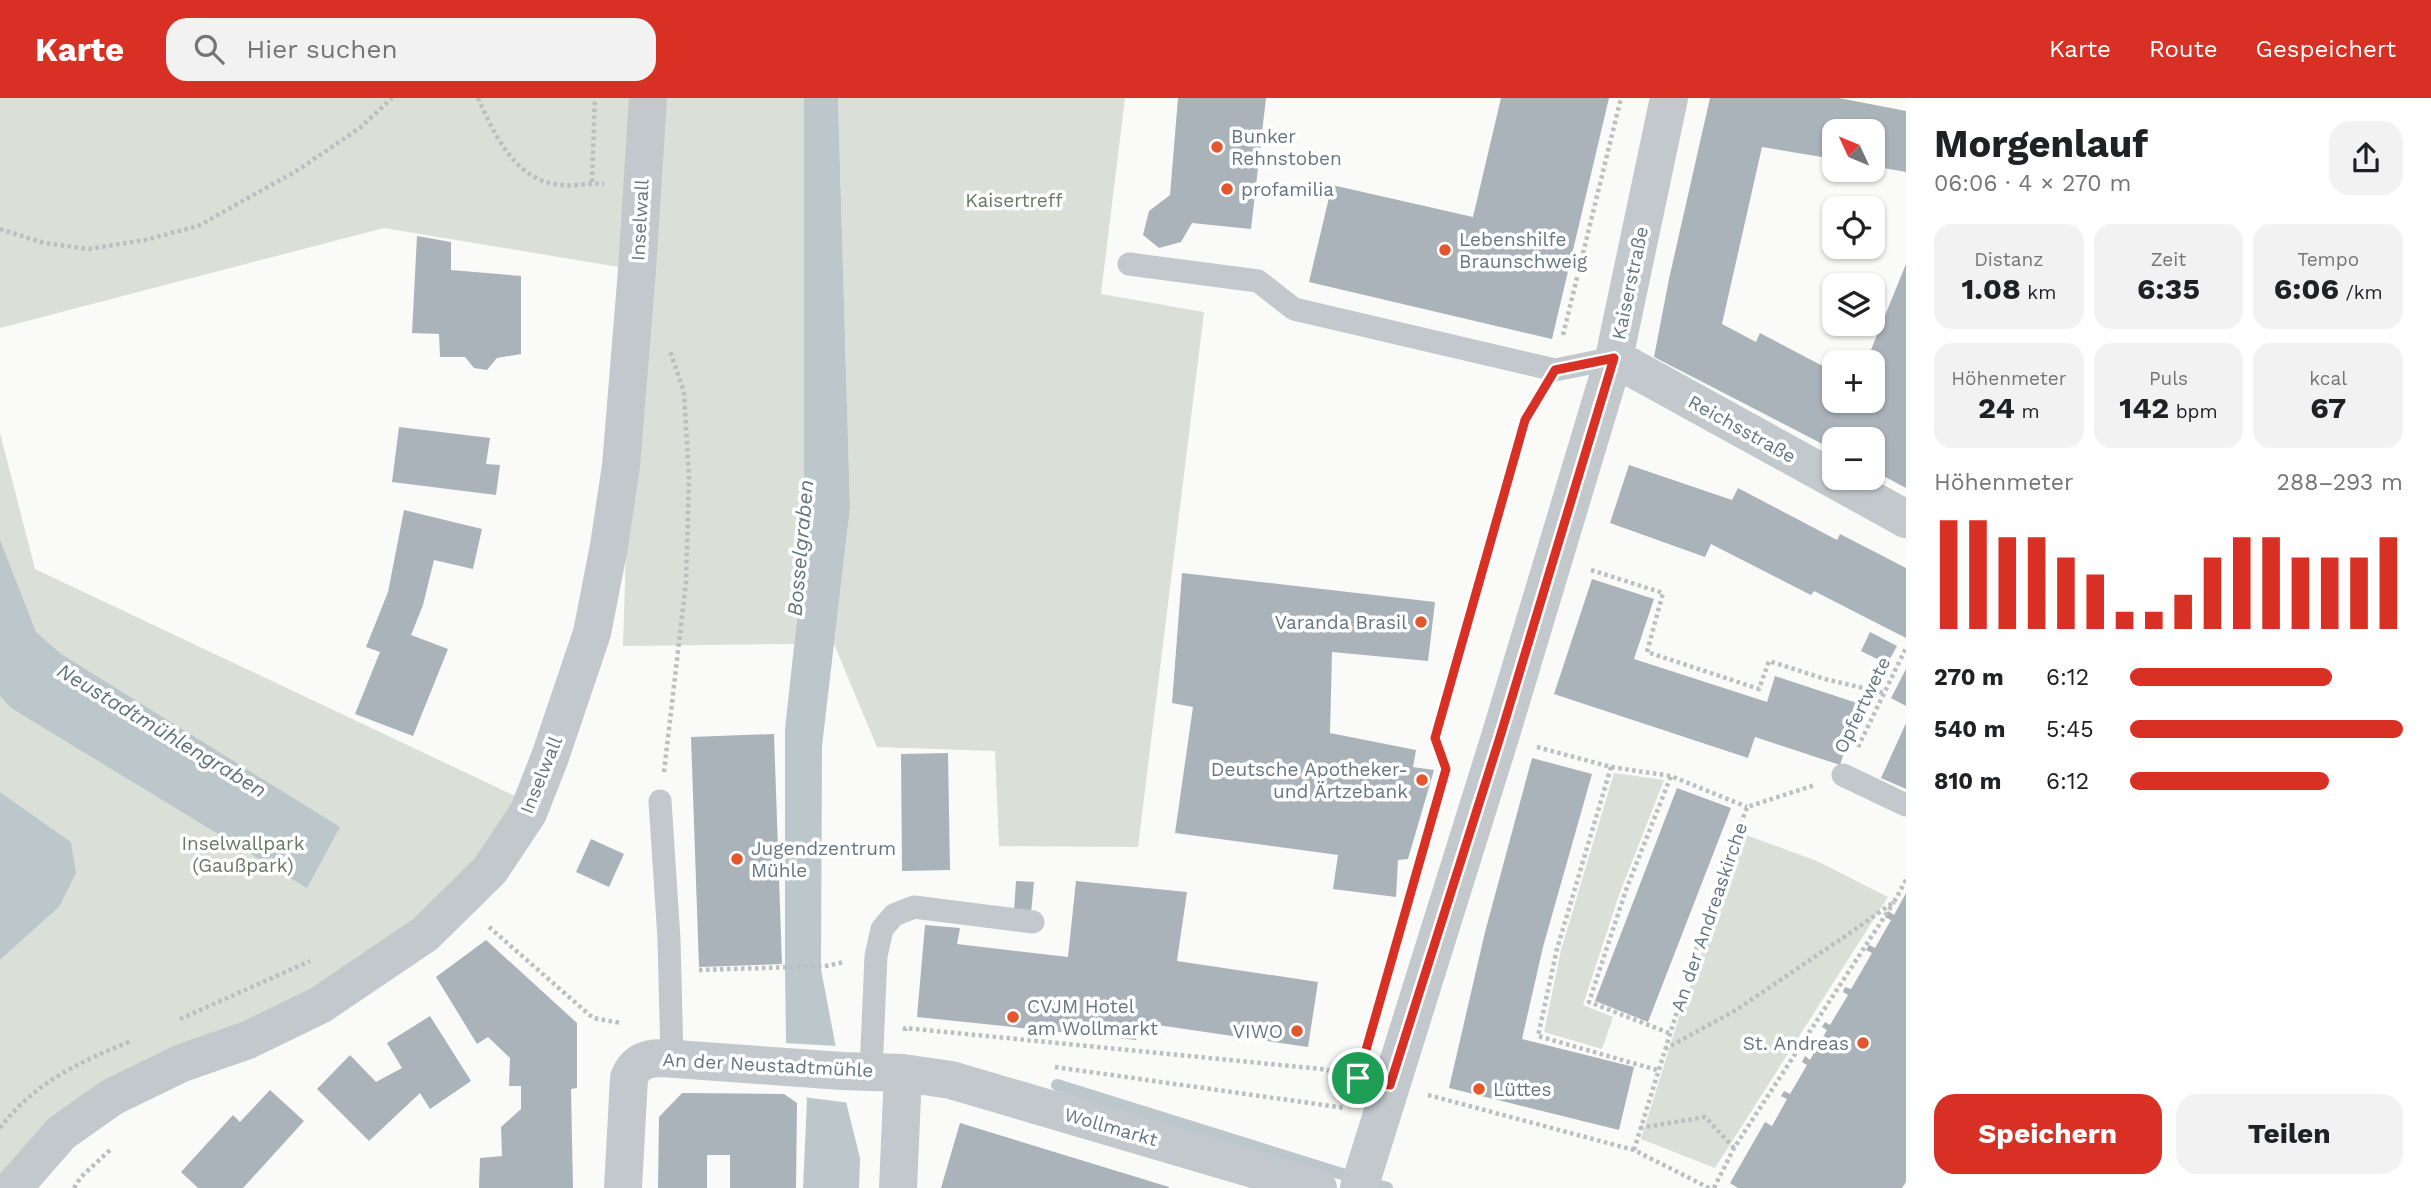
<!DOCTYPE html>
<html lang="de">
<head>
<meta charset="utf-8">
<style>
  :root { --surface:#fff; --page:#f2f2f2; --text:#202124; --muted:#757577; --accent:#d93025 }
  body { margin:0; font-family:"Work Sans",sans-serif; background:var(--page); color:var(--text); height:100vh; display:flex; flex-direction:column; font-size:26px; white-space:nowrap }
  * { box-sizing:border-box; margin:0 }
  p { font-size:23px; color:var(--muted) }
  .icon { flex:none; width:38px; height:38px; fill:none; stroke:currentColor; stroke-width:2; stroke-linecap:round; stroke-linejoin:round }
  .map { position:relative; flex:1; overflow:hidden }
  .panel { display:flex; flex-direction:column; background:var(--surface); width:525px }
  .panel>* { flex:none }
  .needle { width:46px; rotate:314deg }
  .fabs { position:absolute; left:1822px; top:21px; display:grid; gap:14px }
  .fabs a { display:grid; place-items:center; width:63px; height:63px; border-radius:14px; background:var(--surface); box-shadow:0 2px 5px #0004; font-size:35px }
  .pin { position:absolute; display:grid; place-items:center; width:60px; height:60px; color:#fff; margin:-30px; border:4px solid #fff; border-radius:50%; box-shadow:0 2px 7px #0007 }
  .round { display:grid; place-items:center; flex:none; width:74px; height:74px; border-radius:21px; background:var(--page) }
  .summary { display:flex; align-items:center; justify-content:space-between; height:119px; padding:0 28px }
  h1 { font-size:38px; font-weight:700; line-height:52px }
  .metrics { display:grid; grid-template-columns:repeat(3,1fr); gap:10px; height:119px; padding:7px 28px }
  .metrics div { display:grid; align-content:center; border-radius:18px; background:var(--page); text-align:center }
  .metrics b { font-size:30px; font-weight:700 }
  .metrics small { font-size:19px; font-weight:400 }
  .metrics p { font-size:19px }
  .chart { height:196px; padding:14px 28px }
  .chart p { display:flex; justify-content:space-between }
  .chart svg { width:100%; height:126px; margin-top:7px; stroke:var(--accent); stroke-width:6 }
  .cta { display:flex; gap:14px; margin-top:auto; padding:14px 28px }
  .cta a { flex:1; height:80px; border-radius:21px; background:var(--accent); color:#fff; font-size:28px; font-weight:700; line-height:80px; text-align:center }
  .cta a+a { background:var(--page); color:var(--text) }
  ul { padding:0 28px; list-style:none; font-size:23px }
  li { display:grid; grid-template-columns:112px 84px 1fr; align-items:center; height:52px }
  li i { height:18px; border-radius:9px; background:var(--accent) }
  header { display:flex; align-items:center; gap:42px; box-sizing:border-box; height:98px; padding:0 35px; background:var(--accent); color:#fff }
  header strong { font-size:33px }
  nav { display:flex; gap:38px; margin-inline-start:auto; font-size:24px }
  .search { width:490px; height:63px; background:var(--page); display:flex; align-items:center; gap:18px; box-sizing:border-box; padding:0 24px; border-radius:21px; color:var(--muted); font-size:26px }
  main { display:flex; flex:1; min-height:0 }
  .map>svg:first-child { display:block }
  .green { fill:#dadfd7 }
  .water { fill:#bbc7cb }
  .pier { fill:#fafaf8 }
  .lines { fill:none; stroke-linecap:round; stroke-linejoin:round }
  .stream { stroke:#bbc7cb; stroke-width:12 }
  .building { fill:#aab3b9 }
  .path { stroke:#bbbfc2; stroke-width:4.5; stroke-dasharray:3.5 3.5; stroke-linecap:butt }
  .service { stroke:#c3c8cc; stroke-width:23 }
  .minor { stroke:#c3c8cc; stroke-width:38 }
  .route-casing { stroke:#fff; stroke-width:14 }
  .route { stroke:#d93025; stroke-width:9 }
  .poi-dot { fill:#e4572e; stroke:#fff; stroke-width:2.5 }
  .labels { text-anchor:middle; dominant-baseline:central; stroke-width:7; stroke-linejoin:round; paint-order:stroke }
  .poi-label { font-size:19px; fill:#657683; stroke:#fff; text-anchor:start }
  .park-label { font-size:19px; fill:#687a64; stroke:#fff }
  .street-label { font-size:19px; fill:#657683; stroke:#fff }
  .water-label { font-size:21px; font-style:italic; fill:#60757c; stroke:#fff }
</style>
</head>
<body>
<header>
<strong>Karte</strong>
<div class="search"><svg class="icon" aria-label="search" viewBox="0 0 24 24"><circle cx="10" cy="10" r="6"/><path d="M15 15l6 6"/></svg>Hier suchen</div>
<nav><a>Karte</a><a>Route</a><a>Gespeichert</a></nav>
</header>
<main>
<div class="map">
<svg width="1906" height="1090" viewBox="0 0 1906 1090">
  <rect width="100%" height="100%" fill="#fafaf8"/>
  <!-- green -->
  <path class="green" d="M0,0h804v457l-10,89 -171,2 10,-323 4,-53 -253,-42 -384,100z
    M838,0h287l-24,196 103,18 -66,535 -139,-1 -4,-95 -118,-4 -43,-103 16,-136z
    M0,335l35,136 497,235 -84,108 -266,151 -182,125v-228l59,-53 12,-65 -71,-50z
    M1614,675l50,7 -45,115 -36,110 30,12 -11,32 -58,-17 17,-82z
    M1743,736l74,27 71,36 -173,271 -74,-29 38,-122z"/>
  <!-- water -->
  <path class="water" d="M804,0h34l12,410 -28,238 -1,223 26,137 13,52 -1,30h-56l4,-88 -21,-57 -1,-72v-242l19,-174z
    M0,442l36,92 25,22 279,173 -33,61 -296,-180 -11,-12z
    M0,694l71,50 5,31 -17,34 -59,53z"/>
  <!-- pier -->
  <path class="pier" d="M783,945l54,3 13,57 -47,-6z"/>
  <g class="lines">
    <!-- stream -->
    <path class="stream" d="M1057,987l330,103"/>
  </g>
  <!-- building -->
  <path class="building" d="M1178,0h88l-15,131 -59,-6 -11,19 -22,6 -16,-13 6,-24 21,-16z
    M1501,0h108l-57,241 -243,-57 23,-97 141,32z
    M1710,0h129l67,13v61l-34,-6v-35h-38v28l-72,-12 -40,177 34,18 4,-9 74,39v29h38v-39h-6l40,-98v224l-34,-18v-31h-38v11l-180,-93 15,-78z
    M417,138l34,6v28l70,6v78l-24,4 -10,12 -13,-2 -9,-11h-25l-1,-23 -27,-1z
    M399,329l91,11 -4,26 14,1 -4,30 -104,-13z
    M1629,367l103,35 6,-12 99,52 3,-6 66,34v70l-92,-47 -3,4 -100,-51 -6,13 -95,-34z
    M404,412l78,19 -9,40 -39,-9 -11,45 -12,30 37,14 -35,87 -58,-22 25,-62 -14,-5 22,-55z
    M1182,475l253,29 -7,59 -96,-9 -2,81 86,17 -3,17 21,3 -26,89 -10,1 -2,37 -63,-8 5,-34 -163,-22 18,-126 -21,-4z
    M1592,481l62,20 -20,60 133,43 8,-26 85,28 -20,61 -85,-28 -7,21 -194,-64z
    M1870,534l27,14 -10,18 -26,-13z
    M1906,571v37l-15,-8z
    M1906,625v66l-25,-11z
    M774,636l8,230 -83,3 -8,-230z
    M948,655l2,117 -48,1 -1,-117z
    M1532,660l60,16 -49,173 -21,92 112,28 -15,63 -170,-42 36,-156z
    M1677,690l54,20 -83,214 -53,-21z
    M591,741l33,15 -15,33 -33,-15z
    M1016,783l18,1 -3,31 -17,-2z
    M1076,783l111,11 -10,69 141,21 -10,65 -171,-25 -1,18 -219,-23 8,-92 35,3 -3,16 111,13z
    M1906,795v289l-4,6h-164l-8,-5 35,-61 7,4 15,-27 -6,-3 3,-5 6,3 17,-29 -5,-3 3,-6 5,4 17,-30 -5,-3 3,-5 5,3 18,-30 -5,-3 2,-5 6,2 21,-36 -6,-3 3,-5 6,3 16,-28 -6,-3 3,-6 6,4z
    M486,842l91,83v65l-6,1 2,99h-94l1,-30 22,-2 -1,-29 20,-18v-23h-12l1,-28 -22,-21 -11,7 -41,-67z
    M430,918l41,65 -41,28 -10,-16 -51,48 -52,-52 33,-34 26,27 26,-14 -15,-25z
    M270,992l34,31 -61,67h-45l-17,-16 52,-57 7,7z
    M682,995l102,1 13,9 -1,85h-66v-33h-23v33h-49l1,-71z
    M960,1025l209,64v1h-228z"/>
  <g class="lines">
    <!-- path -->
    <path class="path" d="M478,0c16,36 37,83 83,87 14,2 29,-3 43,-1
      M592,84l3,-84
      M0,131l44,14 45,6 56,-9 53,-14 100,-56 63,-43 31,-29
      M1563,237l58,-237
      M1591,472l72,23 -16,59 112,37 10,-28 56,18 59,14
      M1537,649l74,20 60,9 76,31
      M1858,649l48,-99
      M1611,669l-54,182 -19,87 119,34
      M1446,672l-11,-32 90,-318 13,-22
      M664,674l22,-190 3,-104 -5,-86 -14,-41
      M489,829l104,91 28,5
      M699,872l127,-4 18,-4
      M180,921l130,-58
      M905,933v-3l416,41 31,7
      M1669,935l-80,-31 37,-112 45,-114
      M1665,951l71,-39 111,-75 47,-33 12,-22
      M1055,969l290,41
      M1428,997l206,55 75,38
      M0,1030c34,-45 79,-66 131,-87
      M1640,1030l65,-11 29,31
      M1634,1052l71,-229 42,-114 68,-22
      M74,1090l7,-11 29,-27
      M1714,1090l20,-40 160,-246"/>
    <!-- service -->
    <path class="service" d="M1129,166l129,17 36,28 261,61 59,-12
      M1843,677l63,30
      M660,703l9,138 3,120
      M871,974l5,-116 6,-27 12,-14 20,-8 119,15"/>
    <!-- minor -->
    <path class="minor" d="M1614,260l292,161
      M13,1090l48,-55 51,-36 70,-34 66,-23 72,-35 105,-71 65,-64 38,-57 22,-56 42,-124 17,-87 12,-80 16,-196 11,-172
      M623,1090l6,-110c6,-16 17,-20 33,-20l180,13 61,2 48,7 367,108
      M898,1090l5,-115
      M1359,1090l141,-451 114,-379 55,-260"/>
  </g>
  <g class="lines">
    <defs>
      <path id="route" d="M1614,260l-114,379 -110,348 -32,-7 88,-309 -11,-31 90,-318 30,-50z"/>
    </defs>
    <!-- route casing -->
    <use href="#route" class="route-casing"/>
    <!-- route -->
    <use href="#route" class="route"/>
  </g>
  <!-- markers -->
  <g class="poi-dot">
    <circle cx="1217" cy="49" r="7"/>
    <circle cx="1227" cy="91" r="7"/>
    <circle cx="1445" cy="152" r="7"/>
    <circle cx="1421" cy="524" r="7"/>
    <circle cx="1422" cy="682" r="7"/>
    <circle cx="737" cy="761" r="7"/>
    <circle cx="1013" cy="919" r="7"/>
    <circle cx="1297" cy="933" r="7"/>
    <circle cx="1863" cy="945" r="7"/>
    <circle cx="1479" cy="991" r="7"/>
  </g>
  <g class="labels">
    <!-- poi labels -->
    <g class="poi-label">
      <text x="1231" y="38">Bunker<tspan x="1231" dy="22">Rehnstoben</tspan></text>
      <text x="1241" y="91">profamilia</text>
      <text x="1459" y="141">Lebenshilfe<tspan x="1459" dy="22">Braunschweig</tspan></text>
      <text x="1407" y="524" text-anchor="end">Varanda Brasil</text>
      <text x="1408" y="671" text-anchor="end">Deutsche Apotheker-<tspan x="1408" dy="22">und Ärtzebank</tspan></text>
      <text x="751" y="750">Jugendzentrum<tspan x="751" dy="22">Mühle</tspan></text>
      <text x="1027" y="908">CVJM Hotel<tspan x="1027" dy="22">am Wollmarkt</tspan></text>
      <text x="1283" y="933" text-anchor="end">VIWO</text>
      <text x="1849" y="945" text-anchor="end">St. Andreas</text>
      <text x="1493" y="991">Lüttes</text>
    </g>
    <!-- park labels -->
    <g class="park-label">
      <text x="1014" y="102">Kaisertreff</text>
      <text x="243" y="745">Inselwallpark<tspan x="243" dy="22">(Gaußpark)</tspan></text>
    </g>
    <!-- street labels -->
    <g class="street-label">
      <text transform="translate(640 122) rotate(-87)">Inselwall</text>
      <text transform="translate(1630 185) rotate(-78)">Kaiserstraße</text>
      <text transform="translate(1742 331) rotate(29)">Reichsstraße</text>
      <text transform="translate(1862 607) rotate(-64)">Opfertwete</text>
      <text transform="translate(541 677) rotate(-68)">Inselwall</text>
      <text transform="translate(1709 819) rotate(-71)">An der Andreaskirche</text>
      <text transform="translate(768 967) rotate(3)">An der Neustadtmühle</text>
      <text transform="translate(1111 1029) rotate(16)">Wollmarkt</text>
    </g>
    <!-- water labels -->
    <g class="water-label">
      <text transform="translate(800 450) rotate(-85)">Bosselgraben</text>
      <text transform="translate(162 632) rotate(31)">Neustadtmühlengraben</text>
    </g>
  </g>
</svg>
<div class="fabs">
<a><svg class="needle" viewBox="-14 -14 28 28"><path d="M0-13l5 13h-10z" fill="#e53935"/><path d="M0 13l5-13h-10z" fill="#757577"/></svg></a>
<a><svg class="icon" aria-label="locate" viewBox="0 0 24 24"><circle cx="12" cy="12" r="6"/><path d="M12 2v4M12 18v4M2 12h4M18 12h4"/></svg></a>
<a><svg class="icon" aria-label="layers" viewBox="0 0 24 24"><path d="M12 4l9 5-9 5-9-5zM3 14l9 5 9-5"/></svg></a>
<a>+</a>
<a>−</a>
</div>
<div class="pin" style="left:1358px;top:980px;background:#1e9e55"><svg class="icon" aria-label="arrive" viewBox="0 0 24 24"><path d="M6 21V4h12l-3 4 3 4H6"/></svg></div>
</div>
<section class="panel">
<div class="summary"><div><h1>Morgenlauf</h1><p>06:06 · 4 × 270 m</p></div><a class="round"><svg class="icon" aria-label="share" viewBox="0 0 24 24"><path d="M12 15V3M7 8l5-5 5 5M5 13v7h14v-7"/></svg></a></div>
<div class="metrics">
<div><p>Distanz</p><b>1.08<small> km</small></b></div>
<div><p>Zeit</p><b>6:35</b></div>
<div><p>Tempo</p><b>6:06<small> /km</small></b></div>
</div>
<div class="metrics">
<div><p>Höhenmeter</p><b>24<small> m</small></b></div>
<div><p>Puls</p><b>142<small> bpm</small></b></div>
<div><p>kcal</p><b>67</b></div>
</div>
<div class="chart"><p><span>Höhenmeter</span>288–293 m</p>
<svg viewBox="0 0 160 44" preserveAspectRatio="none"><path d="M5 44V6M15 44V6M25 44V12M35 44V12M45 44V19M55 44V25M65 44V38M75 44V38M85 44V32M95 44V19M105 44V12M115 44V12M125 44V19M135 44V19M145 44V19M155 44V12"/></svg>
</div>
<ul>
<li><b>270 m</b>6:12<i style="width:74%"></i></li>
<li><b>540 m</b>5:45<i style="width:100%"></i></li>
<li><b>810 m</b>6:12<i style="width:73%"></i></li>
</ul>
<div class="cta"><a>Speichern</a><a>Teilen</a></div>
</section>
</main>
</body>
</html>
